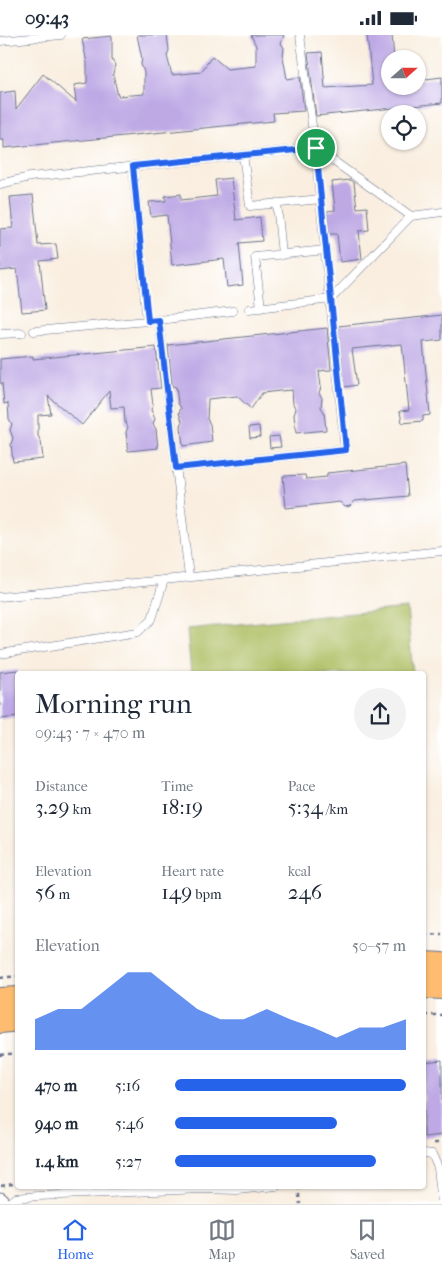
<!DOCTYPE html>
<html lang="en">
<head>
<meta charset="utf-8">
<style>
  :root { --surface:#fff; --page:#f2f2f3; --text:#1f2937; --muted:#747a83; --line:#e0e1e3; --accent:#2563eb }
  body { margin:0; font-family:"IM FELL French Canon",serif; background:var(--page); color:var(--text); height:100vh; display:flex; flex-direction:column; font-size:19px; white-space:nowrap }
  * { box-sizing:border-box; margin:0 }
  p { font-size:16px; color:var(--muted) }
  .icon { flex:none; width:28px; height:28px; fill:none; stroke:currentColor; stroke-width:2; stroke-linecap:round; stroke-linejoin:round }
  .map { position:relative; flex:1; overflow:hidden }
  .details { position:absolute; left:15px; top:636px; width:411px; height:518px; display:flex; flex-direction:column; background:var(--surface); border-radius:5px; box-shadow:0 1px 4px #0004 }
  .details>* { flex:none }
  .needle { width:32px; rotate:69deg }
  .fabs { position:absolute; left:381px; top:15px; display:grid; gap:10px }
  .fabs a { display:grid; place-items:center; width:45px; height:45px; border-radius:50%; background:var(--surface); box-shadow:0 1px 4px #0004; font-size:25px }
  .pin { position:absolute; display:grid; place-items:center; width:42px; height:42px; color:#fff; margin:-21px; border:2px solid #fff; border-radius:50%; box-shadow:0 1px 5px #0007 }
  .round { display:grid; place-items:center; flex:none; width:52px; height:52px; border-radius:26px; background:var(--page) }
  .headline { display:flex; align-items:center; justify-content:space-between; height:85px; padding:0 20px }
  h1 { font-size:28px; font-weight:600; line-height:38px }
  .stats { display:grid; grid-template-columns:repeat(3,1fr); gap:8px; height:85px; padding:5px 20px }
  .stats div { display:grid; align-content:center }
  .stats b { font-size:21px; font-weight:600 }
  .stats small { font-size:14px; font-weight:400 }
  .stats p { font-size:14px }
  .chart { height:140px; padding:10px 20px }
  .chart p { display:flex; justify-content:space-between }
  .chart svg { width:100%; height:90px; margin-top:5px; fill:var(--accent); opacity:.7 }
  ul { padding:0 20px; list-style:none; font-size:16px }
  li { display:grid; grid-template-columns:80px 60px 1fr; align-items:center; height:38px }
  li i { height:12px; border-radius:6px; background:var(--accent) }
  .status { display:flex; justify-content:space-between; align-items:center; height:35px; padding:0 25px; background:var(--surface); direction:ltr }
  .status svg { height:14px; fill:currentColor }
  .menu { display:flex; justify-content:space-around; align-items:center; height:70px; border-top:1px solid var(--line); background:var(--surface); font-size:14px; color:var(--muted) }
  .menu a { display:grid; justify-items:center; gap:2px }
  .menu .selected { color:var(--accent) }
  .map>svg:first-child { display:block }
  .green { fill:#adbe62; stroke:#647660 }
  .building { fill:#bea9e5 }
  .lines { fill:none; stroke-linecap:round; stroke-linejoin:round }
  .lane-casing { stroke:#69728b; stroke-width:9 }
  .street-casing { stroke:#69728b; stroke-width:17 }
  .primary-casing { stroke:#69728b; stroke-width:26 }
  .path { stroke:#69728b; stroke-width:2.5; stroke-dasharray:4 4; stroke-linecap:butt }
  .lane { stroke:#fff; stroke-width:8 }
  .street { stroke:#fff; stroke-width:15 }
  .primary { stroke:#febc70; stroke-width:24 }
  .route-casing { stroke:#fff; stroke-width:10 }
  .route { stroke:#2563eb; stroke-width:6 }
</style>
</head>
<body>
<div class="status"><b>09:43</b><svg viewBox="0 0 49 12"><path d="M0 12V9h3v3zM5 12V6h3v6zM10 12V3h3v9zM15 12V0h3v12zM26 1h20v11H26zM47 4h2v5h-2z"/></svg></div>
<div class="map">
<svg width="442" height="1169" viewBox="0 0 442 1169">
  <rect width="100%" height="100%" fill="#fff"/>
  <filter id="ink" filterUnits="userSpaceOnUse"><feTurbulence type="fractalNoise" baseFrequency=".02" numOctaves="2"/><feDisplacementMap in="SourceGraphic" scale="10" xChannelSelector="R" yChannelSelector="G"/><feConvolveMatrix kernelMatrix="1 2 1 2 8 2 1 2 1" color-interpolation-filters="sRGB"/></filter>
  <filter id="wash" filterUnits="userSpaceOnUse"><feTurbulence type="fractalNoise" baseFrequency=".0096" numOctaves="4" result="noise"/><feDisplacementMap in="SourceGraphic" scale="20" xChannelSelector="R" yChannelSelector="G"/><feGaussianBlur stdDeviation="1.12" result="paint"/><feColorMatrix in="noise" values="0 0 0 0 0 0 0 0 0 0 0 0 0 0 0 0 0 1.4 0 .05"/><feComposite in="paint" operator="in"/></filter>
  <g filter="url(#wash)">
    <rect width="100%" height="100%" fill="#f9eedf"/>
    <!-- green -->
    <path class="green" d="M407,573l6,66h-222l-4,-45z"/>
    <g id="blocks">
      <!-- building -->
      <path class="building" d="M137,0h30l2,15 -2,6 5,19 29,-3 11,-16 15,13 29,-3v-20l-5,-11h33l-3,8 3,5 -1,9 4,22 13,-2 4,34 -31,2 1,8 -270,27v-8h-4v-47l15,-2 1,18 27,-35 33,28 -2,-17 13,-2v-20l-5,-24 30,-3v24l3,5 -2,9 5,22 26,-2v-22l-3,-8 1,-5z
        M367,0h25l2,24h-4v27h28v-6l24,-3v26l-126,13 -8,-63 14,-1 3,36 47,-3z
        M231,143l5,42 24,-3 2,24 -23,2 4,42 -16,2 -3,-28 -52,6 -5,-50 -16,2 -2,-15 17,-1 -1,-5 16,-2v6l36,-4 -2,-16z
        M350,145l4,3 3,25 10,-1 2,23 -10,1 3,28 -22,3 -3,-28h-8l-2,-23 8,-1 -3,-28z
        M33,160l5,50 18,-1 2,15 -18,2 5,49 -23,2 -5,-43 -17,2v-42l13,-1 -3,-31z
        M442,280v25l-19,2 7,73 -7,1v5l-21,2 -2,-12 9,-1 -7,-66 -50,5 5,36 -13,2 -6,-61z
        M327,293l4,42 -12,1 2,16 -2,6 3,5 -1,9 3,5 2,18 -30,3 -2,-18 2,-6 -3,-5 -1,-14 -12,1 -18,2 -11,16 -14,-13 -29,3 -1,20 3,5 2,18 -29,4 -2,-19 1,-6 -3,-8 2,-5 -3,-5 -2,-16 -4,-1 -4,-41z
        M156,312l5,41 -10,1 2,16 -2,5 4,9 -2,5 3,5 2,19 -30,3 -2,-19 2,-5 -3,-5 -1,-15 -13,1 -2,-17 -27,34 -34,-29 3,18 -13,1v21l3,5 2,18 -30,3 -2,-18 2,-6 -3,-8 2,-6 -3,-5 -1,-16 -4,1 -2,-21h-2v-24l33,-3v3z
        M259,391l1,11 -10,1 -1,-11z
        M279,401l2,11 -11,1 -1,-11z
        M405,430l3,31 -53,5 -5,5 -5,1 -5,-5 -54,6 -3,-32 22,-1 1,4 21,-2v-4z
        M18,635v47l-18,2v-47z
        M442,1025v75l-18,2v-75z"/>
    </g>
  </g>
  <g filter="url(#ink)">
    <use href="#blocks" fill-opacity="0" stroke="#69728b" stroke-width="1"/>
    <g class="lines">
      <defs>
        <path id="lane" d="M0,6l61,-6
          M243,120l7,51 71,-7
          M133,131l14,155
          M0,149l30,-7 285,-29 96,68
          M277,168l5,52
          M261,273l-6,-51 71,-7
          M249,274l82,-10 80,-83 31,-4
          M159,285l30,257
          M34,296l125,-11 74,-9
          M0,299l22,-1
          M176,433l169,-18 -30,-302 -15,-113
          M0,562l442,-46
          M0,619l138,-22 14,-13 12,-39
          M424,1118l8,1 6,14 4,36
          M8,1169l8,-6 22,-2 164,-7 35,1 40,-4"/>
        <path id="street" d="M0,1165l4,4"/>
        <path id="primary" d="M424,929l18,1
          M424,951l18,1
          M0,965l18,-1
          M0,986l18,-2"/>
      </defs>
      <!-- lane casing -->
      <use href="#lane" class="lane-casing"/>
      <!-- street casing -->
      <use href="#street" class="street-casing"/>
      <!-- primary casing -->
      <use href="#primary" class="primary-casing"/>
      <!-- path -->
      <path class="path" d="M424,900l18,-1
        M0,943l18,-2
        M424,980h18
        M0,1020l18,-2
        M434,1108h8
        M1,1151l17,-3
        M298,1151l2,18"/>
      <!-- lane -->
      <use href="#lane" class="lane"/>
      <!-- street -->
      <use href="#street" class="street"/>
      <!-- primary -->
      <use href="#primary" class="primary"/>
    </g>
  </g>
  <g class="lines" filter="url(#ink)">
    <defs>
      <path id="route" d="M316,113l30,302 -170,18 -17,-148 -11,1 -15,-155z"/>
    </defs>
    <!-- route casing -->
    <use href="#route" class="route-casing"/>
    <!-- route -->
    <use href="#route" class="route"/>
  </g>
</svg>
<div class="fabs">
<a><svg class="needle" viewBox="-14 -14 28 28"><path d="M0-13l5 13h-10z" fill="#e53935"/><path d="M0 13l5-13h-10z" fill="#747a83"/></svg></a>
<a><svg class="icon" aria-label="locate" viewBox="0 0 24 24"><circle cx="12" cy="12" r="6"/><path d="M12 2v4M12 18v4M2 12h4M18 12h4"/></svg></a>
</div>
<div class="pin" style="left:316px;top:113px;background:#1e9e55"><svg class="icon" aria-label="arrive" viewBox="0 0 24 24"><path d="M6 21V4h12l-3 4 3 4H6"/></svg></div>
<section class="details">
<div class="headline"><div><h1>Morning run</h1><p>09:43 · 7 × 470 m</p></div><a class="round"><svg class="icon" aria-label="share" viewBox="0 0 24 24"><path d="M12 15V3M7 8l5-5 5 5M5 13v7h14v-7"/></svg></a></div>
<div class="stats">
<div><p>Distance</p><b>3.29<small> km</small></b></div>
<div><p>Time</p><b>18:19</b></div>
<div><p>Pace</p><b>5:34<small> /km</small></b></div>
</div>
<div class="stats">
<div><p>Elevation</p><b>56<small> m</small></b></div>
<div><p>Heart rate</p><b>149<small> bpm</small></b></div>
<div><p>kcal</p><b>246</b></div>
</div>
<div class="chart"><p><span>Elevation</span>50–57 m</p>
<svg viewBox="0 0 160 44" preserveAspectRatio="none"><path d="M0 44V29L10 24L20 24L30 15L40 6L50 6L60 15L70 24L80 29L90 29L100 24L110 29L120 33L130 38L140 33L150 33L160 29V44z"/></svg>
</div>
<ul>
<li><b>470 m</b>5:16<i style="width:100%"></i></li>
<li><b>940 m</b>5:46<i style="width:70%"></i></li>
<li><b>1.4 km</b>5:27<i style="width:87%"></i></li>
</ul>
</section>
</div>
<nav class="menu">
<a class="selected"><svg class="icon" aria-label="home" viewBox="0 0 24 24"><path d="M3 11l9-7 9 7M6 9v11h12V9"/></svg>Home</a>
<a><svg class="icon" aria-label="map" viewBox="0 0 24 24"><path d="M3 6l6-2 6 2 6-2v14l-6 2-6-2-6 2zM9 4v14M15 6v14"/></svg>Map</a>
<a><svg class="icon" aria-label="saved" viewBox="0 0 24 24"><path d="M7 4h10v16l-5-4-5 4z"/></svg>Saved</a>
</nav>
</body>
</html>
